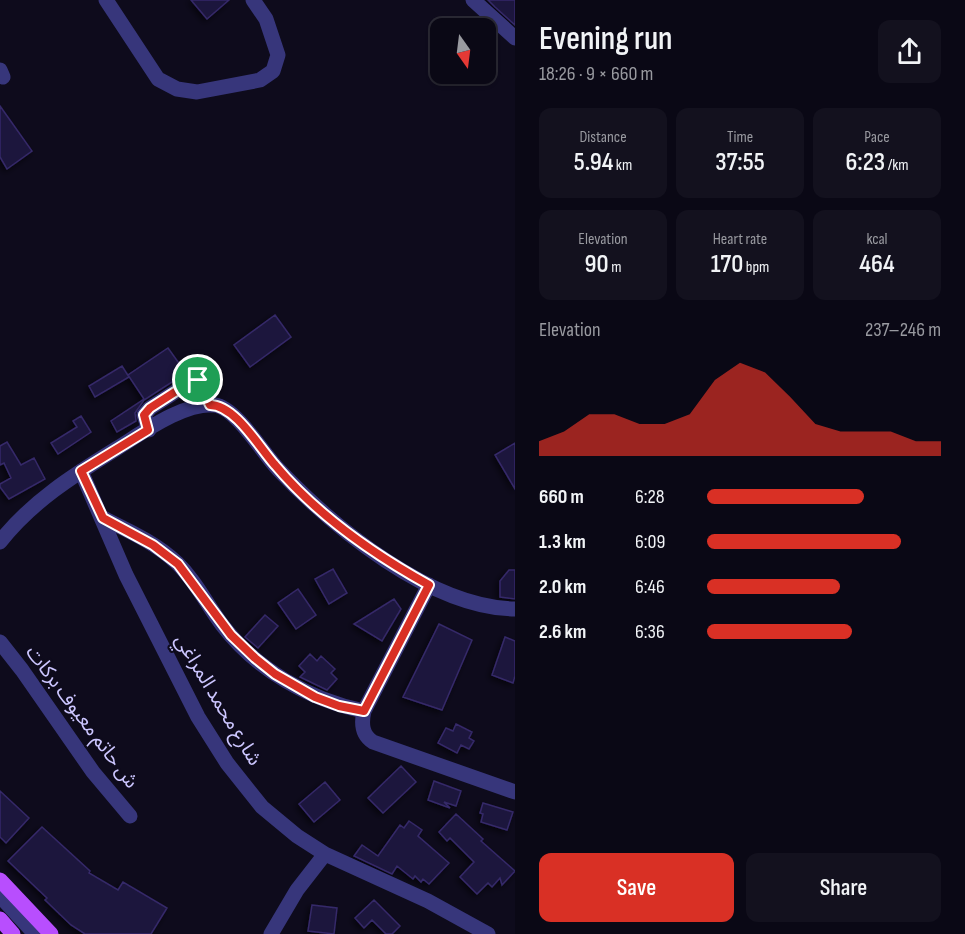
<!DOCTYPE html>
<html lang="en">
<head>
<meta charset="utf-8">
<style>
  :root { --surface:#0a0815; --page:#13111e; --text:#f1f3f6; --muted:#999aa0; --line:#2a2934; --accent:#d93025 }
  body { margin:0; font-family:"Sofia Sans Condensed","Noto Sans Arabic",sans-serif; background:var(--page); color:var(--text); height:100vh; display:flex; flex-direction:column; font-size:22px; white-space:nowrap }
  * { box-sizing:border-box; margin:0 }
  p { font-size:20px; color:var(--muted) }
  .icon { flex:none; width:33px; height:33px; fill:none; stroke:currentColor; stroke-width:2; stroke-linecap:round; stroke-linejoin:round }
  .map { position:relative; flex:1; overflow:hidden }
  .drawer { display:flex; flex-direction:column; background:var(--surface); width:450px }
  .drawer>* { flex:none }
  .needle { width:39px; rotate:166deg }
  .fabs { position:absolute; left:430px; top:18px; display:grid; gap:12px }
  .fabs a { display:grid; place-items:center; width:66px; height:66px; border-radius:12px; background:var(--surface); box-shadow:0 2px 4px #0004,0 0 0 2px var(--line); font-size:30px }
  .pin { position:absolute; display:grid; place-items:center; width:51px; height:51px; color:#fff; margin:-26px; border:3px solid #fff; border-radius:50%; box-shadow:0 2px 6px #0007 }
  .round { display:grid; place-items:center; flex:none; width:63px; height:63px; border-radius:12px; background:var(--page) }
  .overview { display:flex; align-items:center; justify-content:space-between; height:102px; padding:0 24px }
  h1 { font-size:33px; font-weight:600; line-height:45px }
  .metrics { display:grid; grid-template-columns:repeat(3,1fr); gap:9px; height:102px; padding:6px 24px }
  .metrics div { display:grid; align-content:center; border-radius:12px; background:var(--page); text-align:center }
  .metrics b { font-size:26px; font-weight:600 }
  .metrics small { font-size:16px; font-weight:400 }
  .metrics p { font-size:16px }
  .chart { height:168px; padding:12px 24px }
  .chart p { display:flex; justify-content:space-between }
  .chart svg { width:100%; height:108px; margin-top:6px; fill:var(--accent); opacity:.7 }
  .button { display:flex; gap:12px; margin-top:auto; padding:12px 24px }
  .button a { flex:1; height:69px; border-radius:12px; background:var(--accent); color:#fff; font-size:24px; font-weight:600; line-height:69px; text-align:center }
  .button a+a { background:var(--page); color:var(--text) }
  ul { padding:0 24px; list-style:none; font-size:20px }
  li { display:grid; grid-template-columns:96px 72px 1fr; align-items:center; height:45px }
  li i { height:15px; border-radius:8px; background:var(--accent) }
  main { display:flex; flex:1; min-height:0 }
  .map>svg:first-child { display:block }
  .building { fill:#1e173d; stroke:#352969; stroke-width:1.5; filter:url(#shadow) }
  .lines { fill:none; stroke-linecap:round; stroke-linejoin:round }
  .minor { stroke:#37367b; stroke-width:15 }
  .major { stroke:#b84efe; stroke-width:15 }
  .route-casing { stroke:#fff; stroke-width:12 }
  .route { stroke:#d93025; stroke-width:8 }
  .labels { text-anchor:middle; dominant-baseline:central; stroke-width:4.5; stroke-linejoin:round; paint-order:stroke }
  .street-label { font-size:20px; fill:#ccc6ff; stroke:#0e0b1c }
</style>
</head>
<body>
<main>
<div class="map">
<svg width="515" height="934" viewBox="0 0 515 934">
  <defs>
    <filter id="shadow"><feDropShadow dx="-2.5" dy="2.5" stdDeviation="3" flood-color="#0009"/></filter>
  </defs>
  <rect width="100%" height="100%" fill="#0e0b1c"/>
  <!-- building -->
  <path class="building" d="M191,0h38l-22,19z
    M488,0h27v25l-20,-18z
    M0,106l32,45 -25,18 -7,-12z
    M275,315l16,22 -41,30 -16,-22z
    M168,348l18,25 -42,27 -9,13 1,8 -19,11 -6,-11 33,-22 -16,-24z
    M122,366l7,11 -34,20 -6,-11z
    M81,416l10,16 -33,22 -7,-11 26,-16 -4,-6z
    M7,442l14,23 13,-7 11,21 -36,20 -9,-12v-3l11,-6 -7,-15 -4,2v-19z
    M515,443v46l-20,-34z
    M333,569l14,24 -18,11 -14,-25z
    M509,570h6v29l-15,-2v-16z
    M298,589l18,26 -20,14 -18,-26z
    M394,599l7,10 -19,32 -28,-17z
    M265,615l13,11 -20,22 -13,-11z
    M439,624l33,16 -30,70 -39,-13z
    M505,637l10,4v35l-2,7 -21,-8z
    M310,654l7,7 4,-5 14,13 -4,4 6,6 -10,11 -27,-13 5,-5 -6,-6z
    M456,724l16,8 -3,6 5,3 -5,8 -8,-4 -4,8 -19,-10 8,-15 7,3z
    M401,766l15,16 -33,31 -15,-15z
    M434,781l27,10 -5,15 -12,-4 6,6 -22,-8z
    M325,782l15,18 -26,22 -15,-18z
    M0,791l29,27 -23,25 -6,-6z
    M483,803l30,9 -6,18 -26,-8 2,-8 -3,-1z
    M456,814l27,25 -2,2 34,30 -13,14 -2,-7 -8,9 -4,-4 -11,11 -17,-17 14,-15 -24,-24 -3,3 -8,-9z
    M409,821l13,9 -4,6 31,27 -20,21 -6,-5 -2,3 -6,-6 -2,3 -16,-13 -5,8 -38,-18 8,-11 16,11 22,-31 4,3z
    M42,827l48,44 -1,2 29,17 5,-8 44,26 -16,26h-66l-14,-9 -26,-25 2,-2 -39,-37z
    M374,900l26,26 -8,8h-6l-14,-14 -8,8 -9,-10z
    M312,905l25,3 -3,26 -26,-3z"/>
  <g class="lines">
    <!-- minor -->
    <path class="minor" d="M106,0l52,79 19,10 20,3 63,-12 13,-9 5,-16 -12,-36 -13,-19
      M473,0l42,38
      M0,70l3,7
      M149,430l-5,-15 6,-7 42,-27 6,-1 12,25
      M81,471l45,104 72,142 29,46 35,44 35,29 28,18 103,47 60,33
      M103,518c26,13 53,25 74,45 19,18 30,42 46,63 34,44 87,74 141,85
      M0,542c31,-40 74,-67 116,-93 26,-16 68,-47 99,-44 21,3 48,48 63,64 55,58 153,139 237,140
      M429,585l-65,126c-3,13 -2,24 9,31l142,50
      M0,642l22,28 71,102 37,44
      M0,896l35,38
      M271,934l26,-44 28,-36"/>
    <!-- major -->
    <path class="major" d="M0,880l51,54
      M0,919l13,15"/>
  </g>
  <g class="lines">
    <defs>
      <path id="route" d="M198,380l12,25c25,0 49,42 65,60 42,50 98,89 154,120l-65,126 -25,-5 -24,-9 -40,-23 -20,-16 -24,-23 -53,-71 -25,-19 -50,-27 -22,-47 67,-41 -4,-15 6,-7 42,-27z"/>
    </defs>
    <!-- route casing -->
    <use href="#route" class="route-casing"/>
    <!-- route -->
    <use href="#route" class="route"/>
  </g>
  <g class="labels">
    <!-- street labels -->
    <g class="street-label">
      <text transform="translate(218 700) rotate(59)">شارع محمد المراغي</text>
      <text transform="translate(82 717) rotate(53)">ش حاتم معيوف بركات</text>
    </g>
  </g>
</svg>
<div class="fabs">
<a><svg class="needle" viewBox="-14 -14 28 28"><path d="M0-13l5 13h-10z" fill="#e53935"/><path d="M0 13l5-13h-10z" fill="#999aa0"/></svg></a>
</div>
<div class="pin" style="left:198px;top:380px;background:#1e9e55"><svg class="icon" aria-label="arrive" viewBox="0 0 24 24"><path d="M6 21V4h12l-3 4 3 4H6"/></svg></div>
</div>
<section class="drawer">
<div class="overview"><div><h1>Evening run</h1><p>18:26 · 9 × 660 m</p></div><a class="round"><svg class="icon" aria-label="share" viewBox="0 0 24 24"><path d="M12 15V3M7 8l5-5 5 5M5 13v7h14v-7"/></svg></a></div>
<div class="metrics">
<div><p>Distance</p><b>5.94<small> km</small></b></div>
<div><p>Time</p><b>37:55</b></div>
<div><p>Pace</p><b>6:23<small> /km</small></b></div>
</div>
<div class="metrics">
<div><p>Elevation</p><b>90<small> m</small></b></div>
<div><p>Heart rate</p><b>170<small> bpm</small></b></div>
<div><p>kcal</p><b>464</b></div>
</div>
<div class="chart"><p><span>Elevation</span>237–246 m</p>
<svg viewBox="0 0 160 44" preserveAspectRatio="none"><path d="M0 44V38L10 34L20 27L30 27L40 31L50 31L60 27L70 13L80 6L90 10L100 20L110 31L120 34L130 34L140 34L150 38L160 38V44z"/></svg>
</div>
<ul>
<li><b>660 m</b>6:28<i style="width:67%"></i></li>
<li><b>1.3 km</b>6:09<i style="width:83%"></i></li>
<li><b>2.0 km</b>6:46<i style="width:57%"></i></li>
<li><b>2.6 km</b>6:36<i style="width:62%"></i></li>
</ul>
<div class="button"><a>Save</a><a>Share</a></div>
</section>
</main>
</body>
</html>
